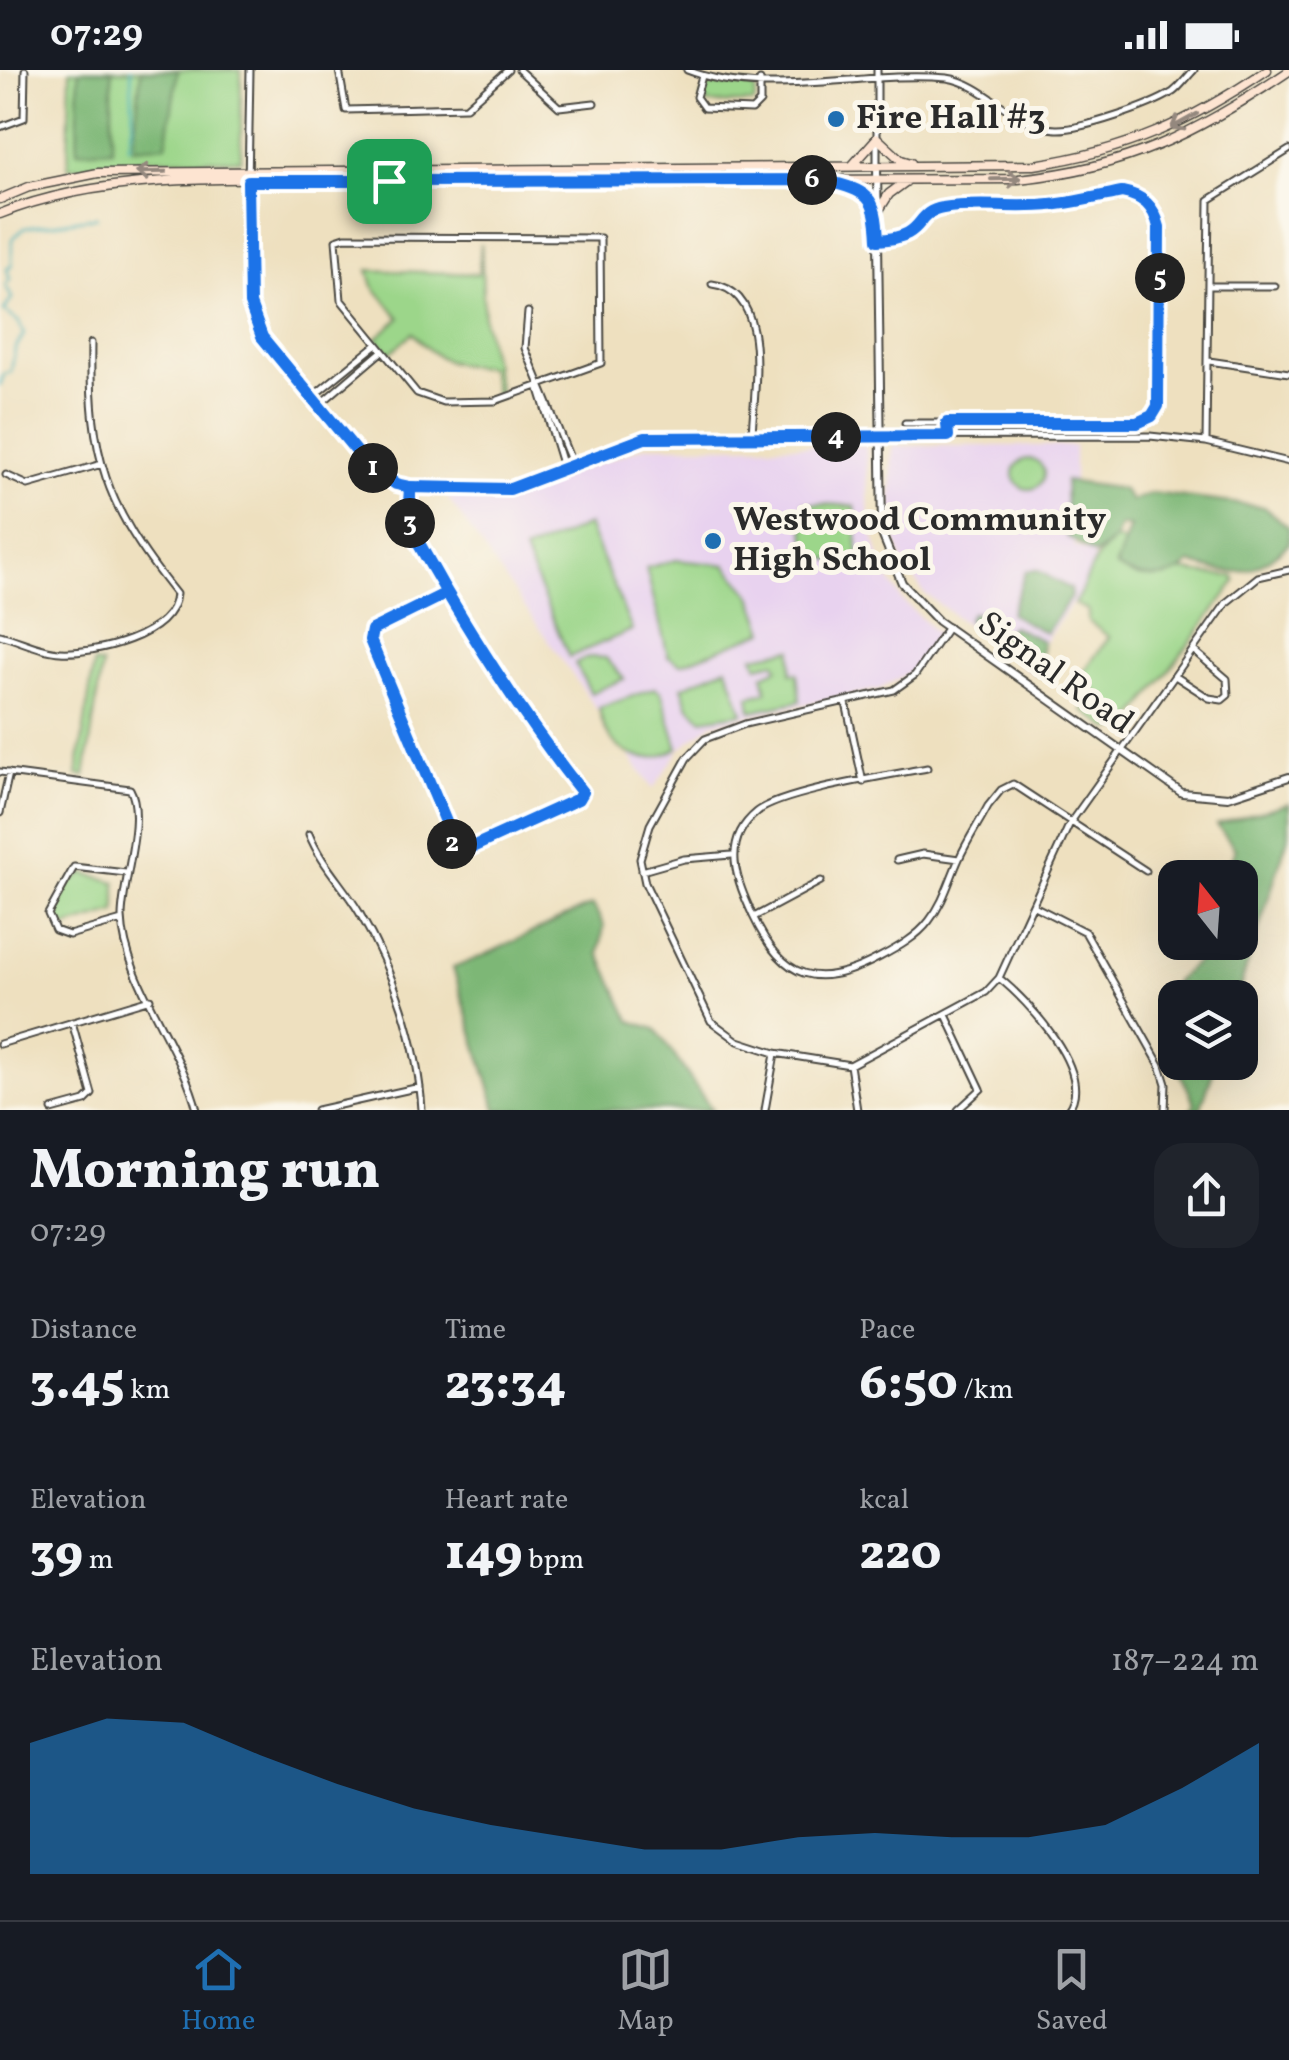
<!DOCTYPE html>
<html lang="en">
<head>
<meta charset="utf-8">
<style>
  :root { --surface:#171b24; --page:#20242c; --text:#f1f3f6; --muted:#9ea1a6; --line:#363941; --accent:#1f6fb2 }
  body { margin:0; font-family:Vollkorn,serif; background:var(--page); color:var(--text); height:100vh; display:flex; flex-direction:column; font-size:38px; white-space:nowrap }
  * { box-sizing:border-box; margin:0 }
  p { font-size:32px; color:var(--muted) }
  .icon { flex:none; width:55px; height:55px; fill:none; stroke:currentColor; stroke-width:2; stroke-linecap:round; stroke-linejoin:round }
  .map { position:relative; height:1040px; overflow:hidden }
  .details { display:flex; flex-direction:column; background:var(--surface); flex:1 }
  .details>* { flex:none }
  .needle { width:65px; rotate:343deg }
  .fabs { position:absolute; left:1158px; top:790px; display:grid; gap:20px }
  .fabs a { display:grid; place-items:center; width:100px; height:100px; border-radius:20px; background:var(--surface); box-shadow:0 10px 40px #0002; font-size:50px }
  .pin { position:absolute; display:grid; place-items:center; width:85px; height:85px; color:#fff; margin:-42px; border-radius:20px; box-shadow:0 5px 15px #0006 }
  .km { position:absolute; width:50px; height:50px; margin:-25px; border-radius:50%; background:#222; color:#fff; font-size:28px; line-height:50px; text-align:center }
  .round { display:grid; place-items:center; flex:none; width:105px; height:105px; border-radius:30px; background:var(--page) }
  .overview { display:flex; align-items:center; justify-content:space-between; height:170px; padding:0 30px }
  h1 { font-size:55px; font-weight:800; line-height:75px }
  .figures { display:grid; grid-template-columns:repeat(3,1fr); gap:15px; height:170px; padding:10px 30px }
  .figures div { display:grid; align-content:center }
  .figures b { font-size:50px; font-weight:800 }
  .figures small { font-size:28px; font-weight:400 }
  .figures p { font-size:28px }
  .chart { height:280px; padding:20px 30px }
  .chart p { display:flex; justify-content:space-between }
  .chart svg { width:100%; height:180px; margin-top:10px; fill:var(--accent); opacity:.7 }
  .status { display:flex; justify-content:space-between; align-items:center; height:70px; padding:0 50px; background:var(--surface); direction:ltr }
  .status svg { height:28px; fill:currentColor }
  .dock { display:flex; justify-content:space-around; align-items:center; height:140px; border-top:2px solid var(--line); background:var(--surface); font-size:28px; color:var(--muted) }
  .dock a { display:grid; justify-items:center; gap:5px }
  .dock .selected { color:var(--accent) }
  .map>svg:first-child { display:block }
  .built { fill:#e8d2ef }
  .green { fill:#9cd68a; stroke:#64805a; stroke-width:2.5 }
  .forest { fill:#7db776; stroke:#547150; stroke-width:2.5 }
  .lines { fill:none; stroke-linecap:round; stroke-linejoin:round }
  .stream { stroke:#3eafb6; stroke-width:2.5 }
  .minor-casing { stroke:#484641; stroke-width:9 }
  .tertiary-casing { stroke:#484641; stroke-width:10 }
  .secondary-casing { stroke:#484641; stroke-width:11 }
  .minor { stroke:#fff; stroke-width:5 }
  .tertiary { stroke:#fff; stroke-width:6 }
  .secondary { stroke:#fde4d1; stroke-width:8 }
  .oneway { stroke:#94887e }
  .route-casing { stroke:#fff; stroke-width:20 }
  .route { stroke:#1a73e8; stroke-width:12 }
  .poi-dot { fill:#1f6fb2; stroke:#fbf7ec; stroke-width:4 }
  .labels { text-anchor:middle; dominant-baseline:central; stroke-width:10; stroke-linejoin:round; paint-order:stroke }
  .poi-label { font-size:35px; font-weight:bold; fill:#2b2b2b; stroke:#fbf7ec; text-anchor:start }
  .street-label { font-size:35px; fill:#2b2b2b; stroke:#fbf7ec }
</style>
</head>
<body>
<div class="status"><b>07:29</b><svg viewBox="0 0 49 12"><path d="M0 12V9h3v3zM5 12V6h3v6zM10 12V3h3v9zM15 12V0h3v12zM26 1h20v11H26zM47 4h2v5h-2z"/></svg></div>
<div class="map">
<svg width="1289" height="1040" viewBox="0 0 1289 1040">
  <rect width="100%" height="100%" fill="#fbf7ec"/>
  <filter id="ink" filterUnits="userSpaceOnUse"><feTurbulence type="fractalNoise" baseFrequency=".01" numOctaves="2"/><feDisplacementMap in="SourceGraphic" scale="20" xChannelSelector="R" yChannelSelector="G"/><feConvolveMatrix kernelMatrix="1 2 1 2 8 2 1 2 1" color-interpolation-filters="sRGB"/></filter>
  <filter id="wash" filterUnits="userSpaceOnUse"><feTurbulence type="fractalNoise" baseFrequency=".0048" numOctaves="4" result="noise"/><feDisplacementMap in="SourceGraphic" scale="40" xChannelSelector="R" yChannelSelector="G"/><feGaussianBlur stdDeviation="2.25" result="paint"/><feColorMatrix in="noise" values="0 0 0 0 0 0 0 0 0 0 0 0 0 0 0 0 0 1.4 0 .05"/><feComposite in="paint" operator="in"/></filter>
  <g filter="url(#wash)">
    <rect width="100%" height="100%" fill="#eee0bf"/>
    <!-- built -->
    <path class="built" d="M647,376h219l3,75 14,48 19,31 36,34 -26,37 -32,18 -167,34 -32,25 -28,41 -206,-292 73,-6z
      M892,376h182v100l21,9 -6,25 -44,61 -11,34 -110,-82 -22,-33 -11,-39z"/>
    <!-- green -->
    <path class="green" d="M70,0h171v90l-94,-1 -79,9z
      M711,15h39l6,5 -2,13 -46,1 -7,-8z
      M481,173l3,78 16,74 -4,1 -7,-29c-37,-1 -52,-5 -76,-34l-23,20 -14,-15 24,-20 -27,-32 -5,-16 111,4z
      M1014 404a15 15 0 1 1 30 0a15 15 0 1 1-30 0Z
      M804,433l51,3 4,56c-50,0 -57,-10 -55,-59z
      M588,455l44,105 -63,27 -45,-105z
      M1115,469l10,3 -9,24c32,22 41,3 69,5 17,2 31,5 49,5l2,5 -110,147 -16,1 -27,-19 13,-20 -17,-12 30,-41 -21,-16v-11l-14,-6c18,-29 14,-43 41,-65z
      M676,490l50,5 26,31 13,35 -84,33 -13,-8 -22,-88z
      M792,579l-1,24h6l3,28 -49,10 -2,-15 18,-4 -4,-17 15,-7 -3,-6 -17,4 -4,-10z
      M589,587l17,1 18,21 -33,14 -16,-30z
      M94,593l8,2 -17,111 -8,-1z
      M727,597l16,46 -41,6 -14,-14 -6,-18z
      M655,618l6,4 17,56c-38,24 -73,1 -79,-40z
      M84,803l32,9v30l-53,16 -7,-15 12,-30z"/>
    <!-- forest -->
    <path class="forest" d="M79,0h33v79l-35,2z
      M141,0h37l-12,75 -33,3z
      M1065,411l57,8 9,12 21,-8 112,14 25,20v16c-37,33 -53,35 -99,20 -18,20 -53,17 -74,3l14,-39 -10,-1 -5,13 -20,16 -28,-19z
      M1037,500l33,19 1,8 -25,36 -36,-19 16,-43z
      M971,543l23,2 7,21 11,-10 31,15 -4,34 -72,-55z
      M1289,733v31l-52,163h-56l-7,-15 26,-23 5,-16 35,-1v-64l-14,-1 9,-28 -18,-24z
      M593,835l11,21 -5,27 32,68 25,8 56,81h-215l-44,-142c49,-18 92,-44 140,-63z
      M1175,993h41l-16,47h-9l4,-7z"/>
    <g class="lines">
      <!-- stream -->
      <path class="stream" d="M129,77l4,-26 -2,-51
        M0,315l4,-11 7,-2 4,-23 9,-15 -5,-12 -15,-11 8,-13 -7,-13 5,-5 -3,-11 5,-4v-26l13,-11 72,-11"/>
    </g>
  </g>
  <g filter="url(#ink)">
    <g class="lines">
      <defs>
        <path id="minor" d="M250,0l-2,117 7,134 7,16 105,127 30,20 113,5 120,-48 23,-4 497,-1 56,6 83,20
          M339,0l7,40 120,-3 42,-37
          M519,0l40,37 35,-4
          M687,0c80,31 176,0 260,8 41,6 66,49 109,51 26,1 95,-23 117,-37 7,-5 14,-15 21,-22
          M877,0v96
          M702,6l-6,21 8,11 48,2 8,-8v-22
          M0,57l24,-9 1,-48
          M345,167l255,1 1,125 -106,38 -52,1 -26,-9 -76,-93 -5,-60z
          M878,170l27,-2 18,-21 23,-10h89l87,-15 28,13 9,22v172l-7,17 -15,7h-232
          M712,214c61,8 41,109 40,153
          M1211,216h64
          M528,242l-3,36 47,115
          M1209,291l80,12
          M539,319l24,78
          M312,327l64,-52
          M319,335l62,-53
          M1206,372l3,-242 80,-50
          M6,405l22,10 74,-21
          M410,417l-1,29 5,20 135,214 33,42 -4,7 -119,54 -90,-213 3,-10 75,-37
          M948,557l-33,48 -21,15 -149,34 -40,15 -18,19 -37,67 -10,34 5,24 66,138 27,20 37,12 75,12 136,-73 13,-14 71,-155 157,-221 31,-25 31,-7
          M0,565c20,5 40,16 60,17 34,2 114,-16 116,-58 -71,-89 -87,-137 -85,-251
          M1175,606l34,22 13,2 6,-5 -1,-16 -34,-29
          M846,633l17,79
          M927,698c-36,7 -146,24 -170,44 -37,30 -20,69 -4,104 30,64 64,75 127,41 17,-9 37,-20 49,-36 15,-19 20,-40 30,-62 8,-18 20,-36 29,-53l13,-16 12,-6 133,87
          M0,702l130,17c16,28 -8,93 -8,128 2,63 60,131 75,193
          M0,743l9,-40
          M309,764c12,30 34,51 50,78 34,58 59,130 63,198
          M897,790l26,-6 36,5
          M642,801l42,-12 48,-4
          M1034,836l51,26 75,133 6,19 -1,26
          M754,847l67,-36
          M122,850l-53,15 -14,-5 -7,-16 26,-47 52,6
          M999,908c28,22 97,95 69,132
          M946,945l35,74 -23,21
          M0,974l150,-45
          M850,995l7,45
          M52,1040l33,-9 7,-7 -20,-72
          M317,1040l103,-23
          M765,1040l10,-56"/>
        <path id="tertiary" d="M877,96l5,368 20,49 36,38 244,172 46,4 61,-20"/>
        <path id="secondary" d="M852,96l25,-28 24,22 10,3
          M835,113l26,7 16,23
          M0,129l29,-12 69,-14 936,-8c93,-14 156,-43 233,-95
          M877,143l12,-19 19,-14
          M0,144c116,-48 279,-33 404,-33 205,0 409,-1 614,-2 111,-11 179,-46 271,-108"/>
      </defs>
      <!-- minor casing -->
      <use href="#minor" class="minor-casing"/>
      <!-- tertiary casing -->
      <use href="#tertiary" class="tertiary-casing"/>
      <!-- secondary casing -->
      <use href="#secondary" class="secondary-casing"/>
      <!-- minor -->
      <use href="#minor" class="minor"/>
      <!-- tertiary -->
      <use href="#tertiary" class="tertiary"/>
      <!-- secondary -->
      <use href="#secondary" class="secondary"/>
    </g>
    <!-- one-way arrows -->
    <defs><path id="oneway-shaft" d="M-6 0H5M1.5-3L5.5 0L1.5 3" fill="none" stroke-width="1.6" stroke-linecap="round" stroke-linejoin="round" transform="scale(2.5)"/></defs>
    <g class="oneway">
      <use href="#oneway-shaft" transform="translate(1184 51) rotate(151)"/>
      <use href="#oneway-shaft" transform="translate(151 102) rotate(179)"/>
      <use href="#oneway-shaft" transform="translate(1006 109) rotate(-1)"/>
    </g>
  </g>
  <g class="lines" filter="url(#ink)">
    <defs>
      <path id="route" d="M389,111h-141l2,123 12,33 105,127 29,20 14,3v40l37,66 -75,37 -2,10 89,213 119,-54 4,-7c-63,-79 -117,-167 -168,-256 -7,-16 -5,-31 -4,-49l100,2 135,-51 303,-2 -1,-13h190l15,-7 6,-10 1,-179c-5,-21 -16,-31 -37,-35 -30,6 -62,14 -93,14 -28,1 -59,-3 -86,2 -31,5 -14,29 -65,32 -2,-46 -10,-48 -53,-60l-436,1"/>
    </defs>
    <!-- route casing -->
    <use href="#route" class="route-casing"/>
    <!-- route -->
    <use href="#route" class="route"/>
  </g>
  <!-- markers -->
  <g class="poi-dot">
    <circle cx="836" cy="49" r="10"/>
    <circle cx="713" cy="471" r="10"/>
  </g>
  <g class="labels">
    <!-- poi labels -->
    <g class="poi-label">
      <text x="856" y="49">Fire Hall #3</text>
      <text x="733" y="451">Westwood Community<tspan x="733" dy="40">High School</tspan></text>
    </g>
    <!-- street labels -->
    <g class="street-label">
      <text transform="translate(1055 604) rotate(36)">Signal Road</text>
    </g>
  </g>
</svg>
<div class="fabs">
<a><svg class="needle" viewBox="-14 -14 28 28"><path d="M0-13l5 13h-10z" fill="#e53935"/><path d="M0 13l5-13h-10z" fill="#9ea1a6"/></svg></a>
<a><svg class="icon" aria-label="layers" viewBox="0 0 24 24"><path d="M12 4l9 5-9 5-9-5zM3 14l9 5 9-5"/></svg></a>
</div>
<div class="pin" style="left:389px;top:111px;background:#1e9e55"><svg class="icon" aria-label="arrive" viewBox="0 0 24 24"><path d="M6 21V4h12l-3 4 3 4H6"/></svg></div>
<b class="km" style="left:373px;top:398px">1</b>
<b class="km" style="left:452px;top:774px">2</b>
<b class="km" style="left:410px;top:453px">3</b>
<b class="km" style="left:836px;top:367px">4</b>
<b class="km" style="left:1160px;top:208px">5</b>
<b class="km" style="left:812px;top:110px">6</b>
</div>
<section class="details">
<div class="overview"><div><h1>Morning run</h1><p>07:29</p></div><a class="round"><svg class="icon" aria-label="share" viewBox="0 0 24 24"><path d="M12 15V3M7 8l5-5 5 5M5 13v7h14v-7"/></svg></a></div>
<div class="figures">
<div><p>Distance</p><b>3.45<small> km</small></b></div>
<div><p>Time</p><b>23:34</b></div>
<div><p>Pace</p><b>6:50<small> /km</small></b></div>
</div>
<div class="figures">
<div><p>Elevation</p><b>39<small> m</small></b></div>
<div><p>Heart rate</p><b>149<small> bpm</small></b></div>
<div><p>kcal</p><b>220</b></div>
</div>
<div class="chart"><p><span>Elevation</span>187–224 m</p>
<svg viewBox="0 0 160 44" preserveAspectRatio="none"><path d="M0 44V12L10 6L20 7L30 15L40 22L50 28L60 32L70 35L80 38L90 38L100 35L110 34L120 35L130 35L140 32L150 23L160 12V44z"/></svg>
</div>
</section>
<nav class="dock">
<a class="selected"><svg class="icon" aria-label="home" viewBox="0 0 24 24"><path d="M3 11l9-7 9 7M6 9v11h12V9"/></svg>Home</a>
<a><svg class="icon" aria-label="map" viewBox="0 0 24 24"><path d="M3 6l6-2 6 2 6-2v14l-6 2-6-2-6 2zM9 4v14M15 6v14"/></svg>Map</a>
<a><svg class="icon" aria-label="saved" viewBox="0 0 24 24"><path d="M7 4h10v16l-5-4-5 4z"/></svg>Saved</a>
</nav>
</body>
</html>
